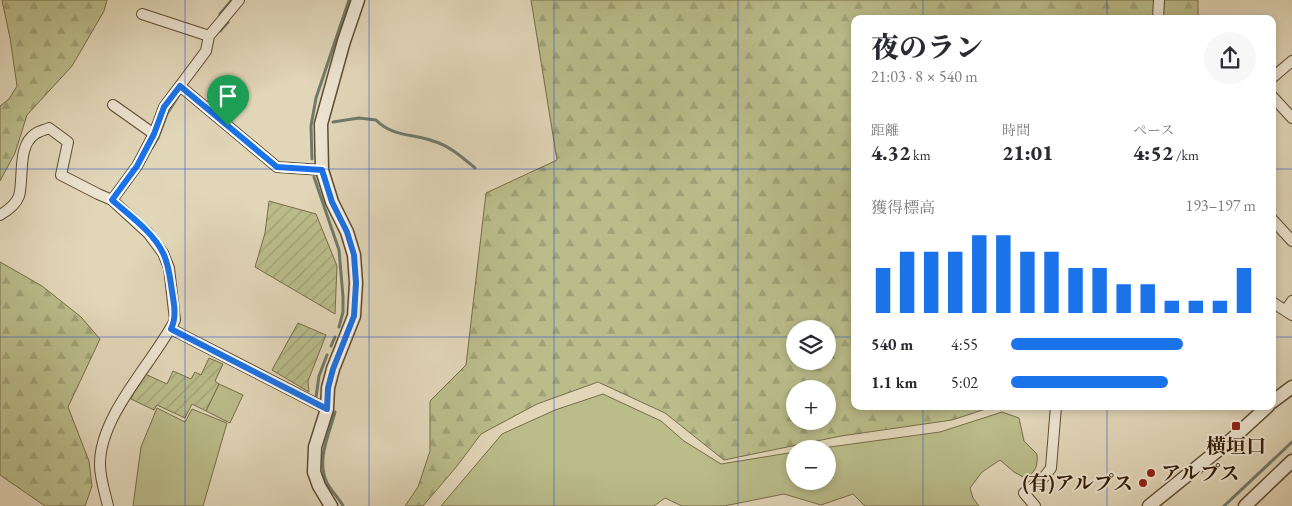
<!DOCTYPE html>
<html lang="ja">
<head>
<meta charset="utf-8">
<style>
  :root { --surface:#fff; --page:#f7f7f7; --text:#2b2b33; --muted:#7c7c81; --accent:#1a73e8 }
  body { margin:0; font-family:"EB Garamond","Noto Serif JP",serif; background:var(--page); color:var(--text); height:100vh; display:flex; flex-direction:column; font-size:19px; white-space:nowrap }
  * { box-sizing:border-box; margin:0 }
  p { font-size:16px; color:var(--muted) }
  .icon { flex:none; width:28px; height:28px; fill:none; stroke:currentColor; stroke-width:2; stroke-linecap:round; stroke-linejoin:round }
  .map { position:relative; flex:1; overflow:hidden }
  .drawer { position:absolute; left:851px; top:15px; width:425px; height:395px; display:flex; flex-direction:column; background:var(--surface); border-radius:10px; box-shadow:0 2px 8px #0003 }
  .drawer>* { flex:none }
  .buttons { position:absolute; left:786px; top:320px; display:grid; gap:10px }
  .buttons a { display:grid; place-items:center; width:50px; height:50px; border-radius:50%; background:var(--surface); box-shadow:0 2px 8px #0003; font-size:25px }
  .pin { position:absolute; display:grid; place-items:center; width:42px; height:42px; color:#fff; margin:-51px -21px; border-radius:50% 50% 50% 0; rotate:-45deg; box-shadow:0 0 5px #0007 }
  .pin .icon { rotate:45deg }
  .round { display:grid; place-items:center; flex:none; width:52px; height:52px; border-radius:26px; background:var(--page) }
  .overview { display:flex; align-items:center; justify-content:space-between; height:85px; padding:0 20px }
  h1 { font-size:28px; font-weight:800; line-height:38px }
  .metrics { display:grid; grid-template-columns:repeat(3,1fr); gap:8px; height:85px; padding:5px 20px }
  .metrics div { display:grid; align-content:center }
  .metrics b { font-size:21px; font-weight:800 }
  .metrics small { font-size:14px; font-weight:400 }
  .metrics p { font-size:14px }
  .chart { height:140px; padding:10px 20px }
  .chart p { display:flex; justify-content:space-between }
  .chart svg { width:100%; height:90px; margin-top:5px; stroke:var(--accent); stroke-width:6 }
  ul { padding:0 20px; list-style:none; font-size:16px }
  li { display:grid; grid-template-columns:80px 60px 1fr; align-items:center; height:38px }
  li i { height:12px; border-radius:6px; background:var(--accent) }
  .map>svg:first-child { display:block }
  .grass { fill:#babc8a; stroke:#776d48 }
  .forest { fill:url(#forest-firs); stroke:#776d48; fill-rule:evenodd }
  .garden { fill:url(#garden-furrows); stroke:#776d48 }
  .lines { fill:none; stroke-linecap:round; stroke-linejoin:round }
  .stream { stroke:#6e7b6a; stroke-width:3 }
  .minor-casing { stroke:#5f4c32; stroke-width:12 }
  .tertiary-casing { stroke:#5f4c32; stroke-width:15 }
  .minor { stroke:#ece4d1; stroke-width:10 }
  .tertiary { stroke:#ece4d1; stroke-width:12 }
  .route-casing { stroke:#fff; stroke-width:10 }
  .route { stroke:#1a73e8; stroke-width:6 }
  .grid { fill:none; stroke:#1d4ed8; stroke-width:1; stroke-opacity:0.55 }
  .poi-dot { fill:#8f2418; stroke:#ece4d1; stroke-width:2 }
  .labels { text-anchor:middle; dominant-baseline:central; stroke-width:4; stroke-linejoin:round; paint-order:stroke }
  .poi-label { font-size:20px; font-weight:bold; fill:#341e05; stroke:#ece4d1 }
</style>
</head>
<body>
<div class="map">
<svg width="1292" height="506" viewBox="0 0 1292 506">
  <defs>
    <pattern id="forest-firs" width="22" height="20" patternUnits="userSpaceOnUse" patternTransform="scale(1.25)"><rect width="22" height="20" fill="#babc8a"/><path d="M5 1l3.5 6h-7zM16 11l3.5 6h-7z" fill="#a0a176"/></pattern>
    <pattern id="garden-furrows" width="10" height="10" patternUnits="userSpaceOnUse" patternTransform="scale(1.25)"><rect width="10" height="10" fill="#babc8a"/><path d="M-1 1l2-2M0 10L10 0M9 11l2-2" fill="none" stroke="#a0a176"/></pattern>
  </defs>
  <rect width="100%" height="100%" fill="#e1d6b8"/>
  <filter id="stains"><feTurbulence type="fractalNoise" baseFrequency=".004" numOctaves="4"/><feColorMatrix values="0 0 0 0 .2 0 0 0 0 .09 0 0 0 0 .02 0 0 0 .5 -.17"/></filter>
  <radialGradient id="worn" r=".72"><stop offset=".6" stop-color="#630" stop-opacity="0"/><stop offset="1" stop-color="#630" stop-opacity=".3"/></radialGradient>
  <!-- grass -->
  <path class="grass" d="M219,384l24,11 -13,28 -24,-12z
    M603,394l58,27 23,20 37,23 74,-12v29h33v-32h-13l125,-17 62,-20 17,6 5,23 13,13c1,12 -1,18 -12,24l-11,-6 -14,-12 -18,12 -12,16 3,10 6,8h-114l-12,-12 -32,11 -37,-11 -60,12h-42l-17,-8 -11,8h-213l61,-72 53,-24z
    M157,408l28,14 7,-13 35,14 -24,83h-70l8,-59z"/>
  <!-- forest -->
  <path class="forest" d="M2,0h105l-3,11 -32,55 -45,49 -12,38 -15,28v-75l9,-7 8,-13 -7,-48z
    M531,0h667v19h-343v387h140l-43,14 -111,16 -117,24 -59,-47 -67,-31 -61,22 -56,30 -24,32 -34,40h-18l13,-19 12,-36v-50l36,-36 20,-172 71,-33zM795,329h33v32h-33zM795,389h33v32h-33z
    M0,262l42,24 39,31 19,22 -32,68 21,54 3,25 -7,20h-40l-45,-31z"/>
  <!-- garden -->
  <path class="garden" d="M269,201l47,13 21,52 -2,48 -80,-47 10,-34z
    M298,323l28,12 -18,46 1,11 -37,-22z
    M209,358l14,6 -8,17 4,3 -13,27 -14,-7 -7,14 -28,-13 -3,5 -23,-11 12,-26 24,11 6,-13 18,8 4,-7 6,3z"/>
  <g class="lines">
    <!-- stream -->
    <path class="stream" d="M220,14l12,-14
      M220,31l8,-9
      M333,122l26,-4 17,2c15,16 37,14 57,21 17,5 29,16 42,27
      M152,148l6,-10 9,-24 12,-19
      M312,159l-1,-33 5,-28 33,-98
      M314,177l25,73 4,47v15l-4,15
      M151,230l13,17
      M331,346l4,-9
      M316,397l3,-21 8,-21
      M335,412c-6,23 -19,48 -8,71 4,8 12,15 16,23
      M1224,506l68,-64"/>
    <defs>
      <path id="minor" d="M142,14l67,22
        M1158,19l1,-19
        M1272,78l20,-17
        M180,86l97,81 45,3
        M1272,96l20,22
        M113,105l41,29
        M112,200l25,-34 17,-32 10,-27 42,-56 3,-15 30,-36
        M0,215c7,-4 16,-11 19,-19 5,-18 -2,-50 16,-62 4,-3 10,-4 14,-6l19,14 -7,33 37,19 14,6 36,33 15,20 6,15 6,52c-22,43 -76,96 -75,145 0,13 5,28 8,41
        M1272,219l20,22
        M1272,302l20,13
        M1286,310l6,-9
        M171,329l156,80
        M1035,506l-11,-13 21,-17 6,-8 5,-62"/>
      <path id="tertiary" d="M1272,402l20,-15
        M331,506l-12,-20 -5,-14 1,-25 12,-38 1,-21 5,-19 21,-53 2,-33 -2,-28 -7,-23 -15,-30 -10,-32 -1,-46 23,-83 14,-41
        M1149,506l83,-67 36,-33
        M1245,506l47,-45"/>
    </defs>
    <!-- minor casing -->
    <use href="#minor" class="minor-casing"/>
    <!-- tertiary casing -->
    <use href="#tertiary" class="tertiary-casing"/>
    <!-- minor -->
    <use href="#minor" class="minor"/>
    <!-- tertiary -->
    <use href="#tertiary" class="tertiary"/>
  </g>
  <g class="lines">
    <defs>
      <path id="route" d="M180,86l97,81 45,3 10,32 15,30 7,23 2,28 -2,33 -21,53 -5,19 -1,21 -156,-80c6,-12 3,-25 1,-38 -2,-12 -3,-27 -9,-38 -10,-21 -34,-38 -51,-53l25,-34 17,-32 10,-27z"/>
    </defs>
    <!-- route casing -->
    <use href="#route" class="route-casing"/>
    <!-- route -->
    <use href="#route" class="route"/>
  </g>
  <!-- grid -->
  <path class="grid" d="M185,0v506M369,0v506M554,0v506M738,0v506M923,0v19M1107,0v19M0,169h855M1272,169h20M0,337h795M828,337h27M1272,337h20M923,406v100M1107,406v100"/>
  <!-- markers -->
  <g class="poi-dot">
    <rect x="1231" y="421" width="10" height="10" rx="2.5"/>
    <circle cx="1151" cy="473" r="5"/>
    <circle cx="1143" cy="483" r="5"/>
  </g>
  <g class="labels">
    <!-- poi labels -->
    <g class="poi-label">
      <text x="1236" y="446">横垣口</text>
      <text x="1161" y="473" text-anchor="start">アルプス</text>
      <text x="1133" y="483" text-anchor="end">(有)アルプス</text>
    </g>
  </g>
  <rect width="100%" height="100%" filter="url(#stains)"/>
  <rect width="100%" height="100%" fill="url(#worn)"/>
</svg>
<div class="buttons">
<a><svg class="icon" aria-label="layers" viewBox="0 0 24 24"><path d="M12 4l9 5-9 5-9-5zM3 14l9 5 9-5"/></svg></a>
<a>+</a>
<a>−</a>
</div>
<div class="pin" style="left:228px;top:126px;background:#1e9e55"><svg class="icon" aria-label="arrive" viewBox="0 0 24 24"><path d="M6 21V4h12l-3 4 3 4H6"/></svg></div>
<section class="drawer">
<div class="overview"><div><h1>夜のラン</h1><p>21:03 · 8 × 540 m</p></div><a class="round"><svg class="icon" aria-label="share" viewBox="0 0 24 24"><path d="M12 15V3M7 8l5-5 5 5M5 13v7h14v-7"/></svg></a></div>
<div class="metrics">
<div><p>距離</p><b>4.32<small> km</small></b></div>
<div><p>時間</p><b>21:01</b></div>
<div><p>ペース</p><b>4:52<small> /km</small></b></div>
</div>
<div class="chart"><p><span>獲得標高</span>193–197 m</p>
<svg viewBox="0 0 160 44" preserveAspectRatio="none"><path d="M5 44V22M15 44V14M25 44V14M35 44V14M45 44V6M55 44V6M65 44V14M75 44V14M85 44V22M95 44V22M105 44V30M115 44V30M125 44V38M135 44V38M145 44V38M155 44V22"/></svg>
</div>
<ul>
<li><b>540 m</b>4:55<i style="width:70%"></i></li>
<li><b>1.1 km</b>5:02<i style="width:64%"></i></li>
</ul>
</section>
</div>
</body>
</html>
